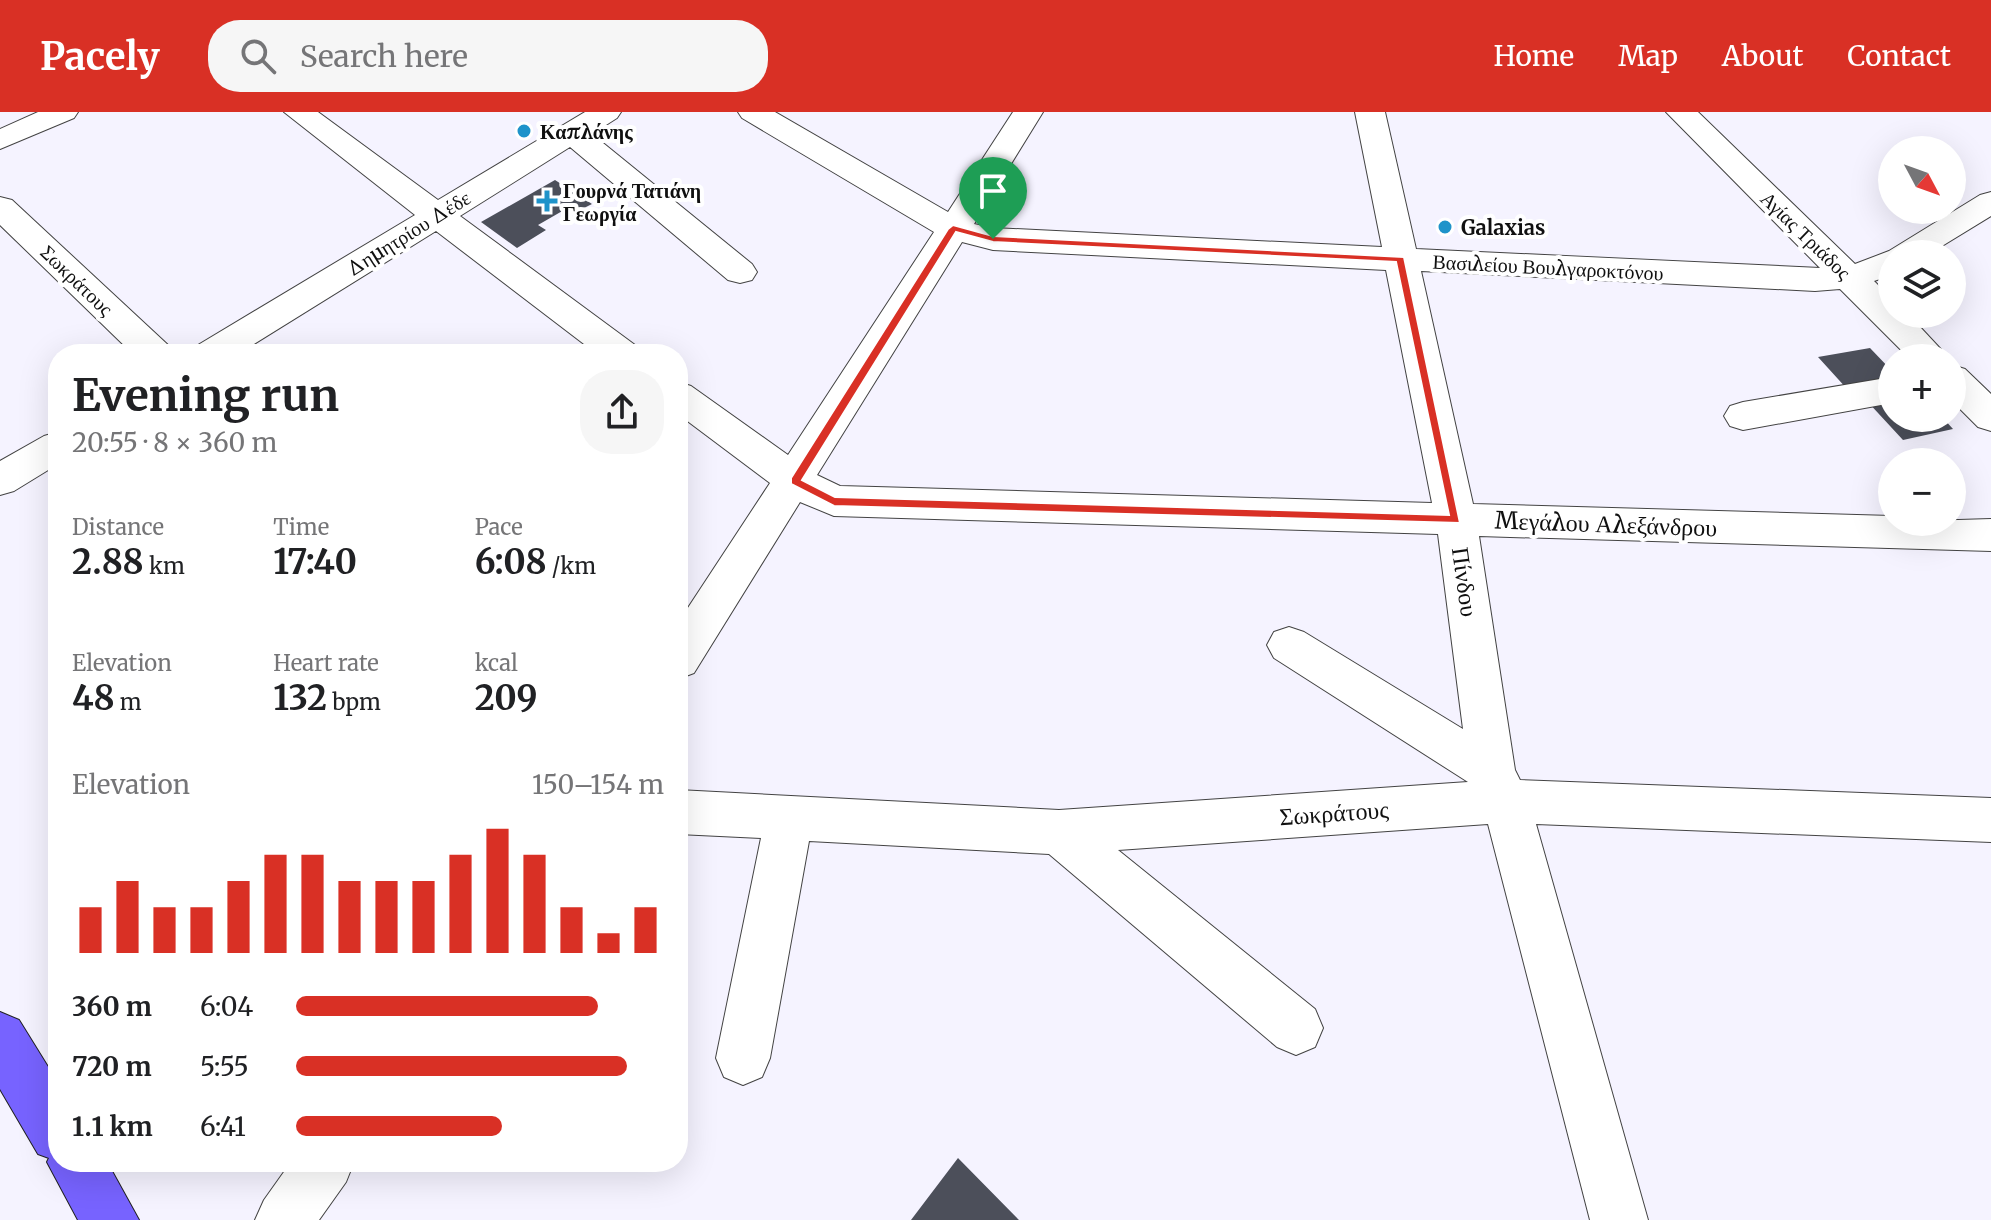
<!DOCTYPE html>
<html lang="en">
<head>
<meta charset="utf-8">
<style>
  :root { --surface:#fff; --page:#f6f6f6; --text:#202124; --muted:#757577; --accent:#d93025 }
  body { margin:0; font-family:Merriweather,serif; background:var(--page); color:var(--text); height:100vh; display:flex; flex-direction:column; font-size:30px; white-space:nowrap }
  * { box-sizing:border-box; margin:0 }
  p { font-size:26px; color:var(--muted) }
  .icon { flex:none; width:44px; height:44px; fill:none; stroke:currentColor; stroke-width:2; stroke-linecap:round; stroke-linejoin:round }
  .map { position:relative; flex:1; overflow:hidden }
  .sheet { position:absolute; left:48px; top:232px; width:640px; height:828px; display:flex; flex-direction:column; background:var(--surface); border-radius:32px; box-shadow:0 8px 32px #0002 }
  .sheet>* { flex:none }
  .needle { width:52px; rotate:131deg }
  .controls { position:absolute; left:1878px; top:24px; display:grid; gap:16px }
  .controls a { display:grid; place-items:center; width:88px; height:88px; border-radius:50%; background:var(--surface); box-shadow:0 8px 32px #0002; font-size:40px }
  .pin { position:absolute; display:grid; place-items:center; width:68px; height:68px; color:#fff; margin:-82px -34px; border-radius:50% 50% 50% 0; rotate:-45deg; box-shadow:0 0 8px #0007 }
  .pin .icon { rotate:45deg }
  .round { display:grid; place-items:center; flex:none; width:84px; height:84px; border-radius:32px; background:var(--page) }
  .overview { display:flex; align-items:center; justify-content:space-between; height:136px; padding:0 24px }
  h1 { font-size:44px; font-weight:700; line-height:60px }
  .stats { display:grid; grid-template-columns:repeat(3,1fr); gap:12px; height:136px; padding:8px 24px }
  .stats div { display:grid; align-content:center }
  .stats b { font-size:34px; font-weight:700 }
  .stats small { font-size:22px; font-weight:400 }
  .stats p { font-size:22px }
  .chart { height:224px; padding:16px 24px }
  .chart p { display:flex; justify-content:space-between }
  .chart svg { width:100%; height:144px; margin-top:8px; stroke:var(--accent); stroke-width:6 }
  ul { padding:0 24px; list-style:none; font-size:26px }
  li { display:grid; grid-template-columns:128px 96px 1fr; align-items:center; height:60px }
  li i { height:20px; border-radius:10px; background:var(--accent) }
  header { display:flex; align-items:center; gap:48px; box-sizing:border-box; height:112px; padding:0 40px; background:var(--accent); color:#fff }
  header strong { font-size:38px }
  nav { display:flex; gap:44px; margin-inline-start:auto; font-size:28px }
  .search { width:560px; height:72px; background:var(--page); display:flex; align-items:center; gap:20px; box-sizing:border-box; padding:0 28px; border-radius:32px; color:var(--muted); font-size:30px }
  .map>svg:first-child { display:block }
  .building { fill:#4c4f5a }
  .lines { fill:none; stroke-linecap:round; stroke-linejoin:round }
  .minor-casing { stroke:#434343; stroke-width:2 }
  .major-casing { stroke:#212121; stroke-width:2 }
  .minor { fill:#fff; fill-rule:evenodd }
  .major { fill:#7763ff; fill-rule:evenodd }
  .route { fill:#d93025; stroke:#fff; stroke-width:2; fill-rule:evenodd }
  .poi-dot { fill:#1e93ca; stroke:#fff; stroke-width:3 }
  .labels { text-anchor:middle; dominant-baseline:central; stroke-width:8; stroke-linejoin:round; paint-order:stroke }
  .far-poi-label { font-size:20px; font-weight:bold; fill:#101010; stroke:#fff; text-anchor:start }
  .far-street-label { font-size:20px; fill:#101010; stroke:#fff }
  .street-label { font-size:24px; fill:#101010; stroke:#fff }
</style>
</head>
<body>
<header>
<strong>Pacely</strong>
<div class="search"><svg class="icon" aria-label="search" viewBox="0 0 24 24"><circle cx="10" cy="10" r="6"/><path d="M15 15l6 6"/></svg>Search here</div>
<nav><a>Home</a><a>Map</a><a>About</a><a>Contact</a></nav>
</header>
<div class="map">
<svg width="1991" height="1108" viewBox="0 0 1991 1108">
  <rect width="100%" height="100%" fill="#f5f3ff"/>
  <!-- building -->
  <path class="building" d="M555,68l37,24 -14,7 -7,-5 -33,19 8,5 -29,18 -36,-26z
    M1870,236l22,23v11l-44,8 -30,-33z
    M1892,283v23h51l10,11 -50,11 -37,-40z
    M958,1046l61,62h-108z"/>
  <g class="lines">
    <defs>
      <path id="minor" d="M38,0h40l-4,6 -74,31v-20z
        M284,0h34l120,88 147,-88h36l-4,6 -25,16 160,130 5,8 -5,8 -12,3 -12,-3 -158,-133 -110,69 175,129 5,9h-43l-161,-123 -198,123h-45l5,-9 217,-130z
        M738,0h37l173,100 65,-100h30l-69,112 19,4 389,19 -27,-135h30l31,137 404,19 -154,-156h32l157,152 34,-13 91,-56 11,-3v24l-62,38h-37v21l-18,6 18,18v15h16l41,44h-40l-69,-69 -25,2 -394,-20 52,233 419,12v6l99,-3v32l-512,-15 36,234 5,10 471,18v44l-455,-18 112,396h-58l-102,-396 -370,26 197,159 8,19 -8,19 -19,8 -19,-8 -228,-193 -240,-13 -39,217 -8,19 -19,8 -19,-8 -8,-19 45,-220 -83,-4v-44l381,20 409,-28 -194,-124 -7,-13 7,-13 15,-5 15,5 159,97 -25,-195 -604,-18 -34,-14 -106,171 -16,6v-56l92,-140 -92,-69v-32l13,4 97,69 146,-223 -192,-114zM962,130l31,8 393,20 46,233 -592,-17 -23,-11z
        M0,85l12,3 156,145 5,9h-40l-133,-129z
        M1952,253l13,4 26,25v37l-13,-4 -26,-26z
        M1892,265v26l-149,27 -13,-4 -6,-10 6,-10 13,-4z
        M58,320v32l-44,27 -14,4v-34l44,-25z
        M291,1050h63l-8,20 -27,38h-64l9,-20z"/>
      <path id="major" d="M0,900l19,8 39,63v79h49l32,58h-61l-31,-58 2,-4 -11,-4 -38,-65z"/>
    </defs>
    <!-- minor casing -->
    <use href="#minor" class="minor-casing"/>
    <!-- major casing -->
    <use href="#major" class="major-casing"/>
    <!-- minor -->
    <use href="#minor" class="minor"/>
    <!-- major -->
    <use href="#major" class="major"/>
  </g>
  <!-- route -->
  <path class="route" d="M953,113l40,11 411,21 56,266 -626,-17 -43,-22v-6l157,-249zM956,120l37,10 403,20 53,253 -614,-18 -33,-17z"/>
  <!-- markers -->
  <g class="poi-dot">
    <circle cx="524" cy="19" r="8"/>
    <path d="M543 77h8v8h8v8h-8v8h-8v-8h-8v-8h8z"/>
    <circle cx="1445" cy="115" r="8"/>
  </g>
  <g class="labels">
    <!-- far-poi labels -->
    <g class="far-poi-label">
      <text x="540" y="19">Καπλάνης</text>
      <text x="563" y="78">Γουρνά Τατιάνη<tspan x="563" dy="23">Γεωργία</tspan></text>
      <text x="1461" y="115">Galaxias</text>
    </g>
    <!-- far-street labels -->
    <g class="far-street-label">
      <text transform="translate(408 121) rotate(-32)">Δημητρίου Δέδε</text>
      <text transform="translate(1806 123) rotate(44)">Αγίας Τριάδος</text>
      <text transform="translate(1548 155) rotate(3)">Βασιλείου Βουλγαροκτόνου</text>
      <text transform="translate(77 168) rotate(44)">Σωκράτους</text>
    </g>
    <!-- street labels -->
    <g class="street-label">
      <text transform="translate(1606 412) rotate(2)">Μεγάλου Αλεξάνδρου</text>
      <text transform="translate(1465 470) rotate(82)">Πίνδου</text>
      <text transform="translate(1334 701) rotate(-4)">Σωκράτους</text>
    </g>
  </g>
</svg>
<div class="controls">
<a><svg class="needle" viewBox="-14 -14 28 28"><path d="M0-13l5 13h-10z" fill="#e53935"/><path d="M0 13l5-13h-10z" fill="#757577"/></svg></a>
<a><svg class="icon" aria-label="layers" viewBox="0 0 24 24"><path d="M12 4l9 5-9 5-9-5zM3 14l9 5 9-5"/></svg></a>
<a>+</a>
<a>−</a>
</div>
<div class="pin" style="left:993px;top:127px;background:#1e9e55"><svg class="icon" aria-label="arrive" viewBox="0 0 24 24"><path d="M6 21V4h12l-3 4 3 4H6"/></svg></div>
<section class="sheet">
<div class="overview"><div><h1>Evening run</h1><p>20:55 · 8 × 360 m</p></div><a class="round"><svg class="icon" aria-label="share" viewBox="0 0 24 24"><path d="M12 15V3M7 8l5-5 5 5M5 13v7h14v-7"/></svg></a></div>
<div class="stats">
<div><p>Distance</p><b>2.88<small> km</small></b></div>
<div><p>Time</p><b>17:40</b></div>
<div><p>Pace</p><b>6:08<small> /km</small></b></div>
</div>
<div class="stats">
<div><p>Elevation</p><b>48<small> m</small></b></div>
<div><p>Heart rate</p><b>132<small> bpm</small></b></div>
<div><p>kcal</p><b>209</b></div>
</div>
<div class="chart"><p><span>Elevation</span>150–154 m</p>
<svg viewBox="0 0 160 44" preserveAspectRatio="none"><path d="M5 44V30M15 44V22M25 44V30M35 44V30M45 44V22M55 44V14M65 44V14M75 44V22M85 44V22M95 44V22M105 44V14M115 44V6M125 44V14M135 44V30M145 44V38M155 44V30"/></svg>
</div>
<ul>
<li><b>360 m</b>6:04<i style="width:82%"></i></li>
<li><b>720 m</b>5:55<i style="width:90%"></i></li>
<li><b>1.1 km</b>6:41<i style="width:56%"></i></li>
</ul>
</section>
</div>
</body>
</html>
